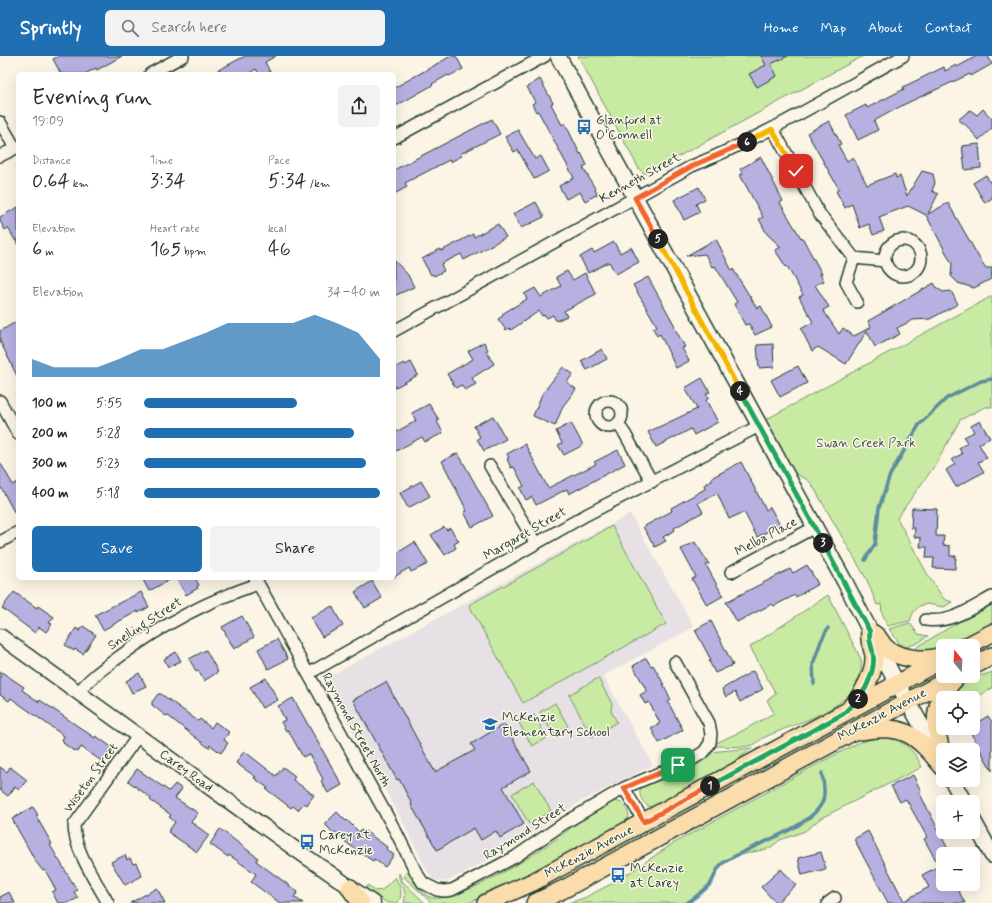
<!DOCTYPE html>
<html lang="en">
<head>
<meta charset="utf-8">
<style>
  :root { --surface:#fff; --page:#f2f2f3; --text:#2b2b33; --muted:#7c7c81; --accent:#1f6fb2 }
  body { margin:0; font-family:Mynerve,sans-serif; background:var(--page); color:var(--text); height:100vh; display:flex; flex-direction:column; font-size:15px; white-space:nowrap }
  * { box-sizing:border-box; margin:0 }
  p { font-size:13px; color:var(--muted) }
  .icon { flex:none; width:22px; height:22px; fill:none; stroke:currentColor; stroke-width:2; stroke-linecap:round; stroke-linejoin:round }
  .map { position:relative; flex:1; overflow:hidden }
  .side { position:absolute; left:16px; top:16px; width:380px; height:508px; display:flex; flex-direction:column; background:var(--surface); border-radius:6px; box-shadow:0 4px 16px #0002 }
  .side>* { flex:none }
  .needle { width:26px; rotate:342deg }
  .fabs { position:absolute; left:936px; top:583px; display:grid; gap:8px }
  .fabs a { display:grid; place-items:center; width:44px; height:44px; border-radius:6px; background:var(--surface); box-shadow:0 4px 16px #0002; font-size:20px }
  .pin { position:absolute; display:grid; place-items:center; width:34px; height:34px; color:#fff; margin:-17px; border-radius:8px; box-shadow:0 2px 6px #0006 }
  .km { position:absolute; width:20px; height:20px; margin:-10px; border-radius:50%; background:#222; color:#fff; font-size:11px; line-height:20px; text-align:center }
  .round { display:grid; place-items:center; flex:none; width:42px; height:42px; border-radius:6px; background:var(--page) }
  .headline { display:flex; align-items:center; justify-content:space-between; height:68px; padding:0 16px }
  h1 { font-size:22px; font-weight:600; line-height:30px }
  .metrics { display:grid; grid-template-columns:repeat(3,1fr); gap:6px; height:68px; padding:4px 16px }
  .metrics div { display:grid; align-content:center }
  .metrics b { font-size:20px; font-weight:600 }
  .metrics small { font-size:11px; font-weight:400 }
  .metrics p { font-size:11px }
  .chart { height:112px; padding:8px 16px }
  .chart p { display:flex; justify-content:space-between }
  .chart svg { width:100%; height:72px; margin-top:4px; fill:var(--accent); opacity:.7 }
  .primary-button { display:flex; gap:8px; margin-top:auto; padding:8px 16px }
  .primary-button a { flex:1; height:46px; border-radius:6px; background:var(--accent); color:#fff; font-size:16px; font-weight:600; line-height:46px; text-align:center }
  .primary-button a+a { background:var(--page); color:var(--text) }
  ul { padding:0 16px; list-style:none; font-size:13px }
  li { display:grid; grid-template-columns:64px 48px 1fr; align-items:center; height:30px }
  li i { height:10px; border-radius:5px; background:var(--accent) }
  header { display:flex; align-items:center; gap:24px; box-sizing:border-box; height:56px; padding:0 20px; background:var(--accent); color:#fff }
  header strong { font-size:19px }
  nav { display:flex; gap:22px; margin-inline-start:auto; font-size:14px }
  .search { width:280px; height:36px; background:var(--page); display:flex; align-items:center; gap:10px; box-sizing:border-box; padding:0 14px; border-radius:6px; color:var(--muted); font-size:15px }
  .map>svg:first-child { display:block }
  .built { fill:#e7e0e4 }
  .green { fill:#c9eaa3; stroke:#74946c }
  .lines { fill:none; stroke-linecap:round; stroke-linejoin:round }
  .stream { stroke:#5c8d9e; stroke-width:3.5 }
  .building { fill:#b7b0e1; stroke:#1f3d34 }
  .minor-casing { stroke:#1f3d34; stroke-width:14 }
  .tertiary-casing { stroke:#1f3d34; stroke-width:17 }
  .secondary-casing { stroke:#1f3d34; stroke-width:18 }
  .primary-casing { stroke:#1f3d34; stroke-width:20 }
  .minor { stroke:#fcf5e5; stroke-width:11 }
  .tertiary { stroke:#fcf5e5; stroke-width:14 }
  .secondary { stroke:#fcf5e5; stroke-width:15 }
  .primary { stroke:#fbddab; stroke-width:17 }
  .split-1-casing { stroke:#fff; stroke-width:8 }
  .split-2-casing { stroke:#fff; stroke-width:8 }
  .split-3-casing { stroke:#fff; stroke-width:8 }
  .split-4-casing { stroke:#fff; stroke-width:8 }
  .split-5-casing { stroke:#fff; stroke-width:8 }
  .split-6-casing { stroke:#fff; stroke-width:8 }
  .split-7-casing { stroke:#fff; stroke-width:8 }
  .split-1 { stroke:#f0652b; stroke-width:5 }
  .split-2 { stroke:#22a559; stroke-width:5 }
  .split-3 { stroke:#22a559; stroke-width:5 }
  .split-4 { stroke:#22a559; stroke-width:5 }
  .split-5 { stroke:#f5b400; stroke-width:5 }
  .split-6 { stroke:#f0652b; stroke-width:5 }
  .split-7 { stroke:#f5b400; stroke-width:5 }
  .labels { text-anchor:middle; dominant-baseline:central; stroke-width:3; stroke-linejoin:round; paint-order:stroke }
  .poi-label { font-size:13px; fill:#1f3d34; stroke:#fcf5e5; text-anchor:start }
  .street-label { font-size:13px; fill:#1f3d34; stroke:#fcf5e5 }
  .park-label { font-size:13px; fill:#385745; stroke:#fcf5e5 }
</style>
</head>
<body>
<header>
<strong>Sprintly</strong>
<div class="search"><svg class="icon" aria-label="search" viewBox="0 0 24 24"><circle cx="10" cy="10" r="6"/><path d="M15 15l6 6"/></svg>Search here</div>
<nav><a>Home</a><a>Map</a><a>About</a><a>Contact</a></nav>
</header>
<div class="map">
<svg width="992" height="847" viewBox="0 0 992 847">
  <rect width="100%" height="100%" fill="#fcf5e5"/>
  <filter id="ink" filterUnits="userSpaceOnUse"><feTurbulence type="fractalNoise" baseFrequency=".025" numOctaves="2"/><feDisplacementMap in="SourceGraphic" scale="8" xChannelSelector="R" yChannelSelector="G"/><feConvolveMatrix kernelMatrix="1 2 1 2 8 2 1 2 1" color-interpolation-filters="sRGB"/></filter>
  <g filter="url(#ink)">
    <!-- built -->
    <path class="built" d="M630,458l64,113 -91,49 50,89 -73,37 -67,44 -53,29 -15,7 -11,-2 -5,-6 -26,-52 -77,-138 2,-7z"/>
    <!-- green -->
    <path class="green" d="M578,0h285l-215,117h-4l-5,-4z
      M992,240v111h-7l-25,13 -24,44 -39,54 32,59 15,22 8,3 -8,5 -17,-3 -8,2 -6,7 -3,8 -22,5 -6,-13 -1,-9 -4,1 -10,-25 -56,-97c-6,-6 -10,-5 -16,-10 -10,-9 -23,-40 -30,-53z
      M612,470l54,98 -143,79 -54,-98z
      M828,539l33,64c5,45 -52,59 -84,73 -5,2 -10,4 -14,6 -4,2 -7,6 -10,7 -10,3 -27,1 -38,1l-1,-1 2,-2 26,-12 32,-18 -7,-13 9,-6 -26,-47z
      M992,546v22l-39,21 -10,1v3l-28,4 2,-6z
      M910,567l8,11 10,2 -10,7 -12,4 -6,-3 -11,-15z
      M992,616v16l-19,11 -23,-1c7,-9 18,-18 29,-22 5,-1 9,-2 13,-4z
      M598,622l14,26 -1,7 6,11 -25,15 -23,-42z
      M555,647l13,23 -15,8 -13,-22z
      M534,659l13,23 -15,8 -13,-23z
      M876,682c24,-1 36,8 46,29l-101,51 -16,13 -25,9 -10,8 -33,8 -15,7 -7,10 -4,10 -20,17 1,3h-124l16,-5 31,-16 59,-39 149,-82 35,-18z
      M753,692l-37,27 -61,32 -7,-1c-7,-5 -12,-15 -4,-21 7,-6 18,-6 27,-8 13,-4 31,-13 38,-25z
      M534,725l17,30 -22,13 -17,-30z
      M615,745c10,2 12,6 14,15l-2,5 -84,47 -74,35h-37l-27,-25 -1,-3 3,-4c6,10 13,22 25,27 27,5 104,-44 127,-61 17,-12 35,-31 56,-36z
      M399,817l4,9 22,21h-21c5,-16 -7,-18 -5,-30z
      M395,821c5,10 9,15 3,26h-11l-21,-14 2,-4 7,6 7,-1z"/>
    <g class="lines">
      <!-- stream -->
      <path class="stream" d="M865,504l10,-16 4,-36 11,-33 29,-50 28,-27 34,-17 11,-2
        M814,628l-1,-20 8,-23 7,-13
        M687,847c8,-6 18,-12 24,-20 4,-6 5,-15 12,-20 24,-17 92,-36 100,-63 3,-9 0,-18 -1,-27"/>
    </g>
    <!-- building -->
    <path class="building" d="M59,0h63l-25,14 -1,-2 -11,6h-24l-8,-15z
      M245,0h31l-11,6 6,12h-12l-3,-5 -8,5h-37z
      M451,0h5l7,13 -14,7 -1,-1 -16,9 1,1 -39,22v-19z
      M761,0h27l-17,8 6,12 -20,11 -8,-13 17,-9z
      M977,0h11l4,8 -21,12 -1,-2 -65,30 -31,17 4,9 -20,10 -12,-25 20,-10 1,3 37,-19 -1,-2 41,-20 1,4 11,-6 1,2z
      M540,23l13,24 -2,1 11,21 3,-2 15,31 1,-1 6,12 -4,2 15,27 -13,7 -5,-9 -14,7 -7,-13 15,-8 -36,-67 -2,1 -4,-8 3,-2 -8,-15z
      M983,53l9,10v9l-13,12 -14,-16 -7,-4 12,-10 7,5z
      M492,63l8,15 -40,20 2,2 -12,6 -1,-2 -44,23 2,4 -13,7v-24z
      M829,65l12,23 -3,1 9,16 6,-4 14,28 28,-11 1,4 4,-2 7,20 15,-25 11,3 2,9 -3,8 6,3 -10,20 20,-11 33,58 5,7h6l-1,11 -17,9 -16,-5 -7,-7 1,-12 -26,-49 -18,-9 -29,11 5,14 -11,4 -4,-11 -9,4 -8,-24 -7,4 -9,-17 3,-2 -32,-56z
      M518,74l17,29 6,-3 8,15 -15,8 -16,-29 -4,2 -9,-15z
      M979,88l2,24 -16,2 -3,-24z
      M761,101l22,44 -3,2 21,35 1,-1 20,37h-2l4,7 -9,4 14,22 -6,3 16,24 4,-6 11,8 17,-9 -3,-6 66,-38 3,5 6,4 8,-1 7,13 -28,15 -17,1 -16,8 3,6 -25,13 -8,-16 -21,33 -28,-17 -6,4 -11,-22 12,-7 -14,-25 4,-2 -16,-29 -1,1 -11,-17 6,-3 -14,-13 -8,-15 4,-2 -23,-42 3,-1 -3,-5z
      M986,119l6,11v12l-7,5 -12,-20z
      M699,131l6,12 -9,5 4,8 -16,8 -10,-20z
      M536,146l8,15 -23,11 -8,-14z
      M18,151v38l-10,-17 -3,2 -5,-9v-4z
      M498,168l8,13 -42,23 -3,-6 -20,10 3,7 -10,5 -1,-2 -2,1 -9,-16 18,-10 1,2 32,-17 1,3z
      M716,183l16,32 1,-2 24,39 4,-2 11,21 -17,8 -6,-11 -4,1 -11,-21 3,-2 -22,-36 -3,1 -7,-13 -19,2z
      M614,186l6,11 11,-6 8,15 -23,12 -7,-12 -21,11 -8,-16 12,-7 2,3z
      M394,204l14,15 6,12 -20,9z
      M567,215l6,9 12,-7 11,21 -32,17 3,5 -11,5 -3,-6 -6,3 -2,-3 -3,1 -3,-5 -28,19 -2,-2 -3,2 -8,-11 5,-3 -1,-2 25,-15 -3,-5 11,-6 6,9 20,-11 -5,-9z
      M648,221l27,49 -1,1 11,20 -3,1 7,13 -13,7 -16,-34 -3,2 -4,-8 4,-2 -24,-41z
      M18,265v57l-18,-37v-10z
      M484,286l4,8 -2,1 8,13 -22,14 4,6 -11,6 -4,-5 -5,3 -9,-14 26,-15 -5,-8z
      M773,288l1,23 -15,1 -2,-23z
      M602,293l5,10 -20,11 -6,-9z
      M411,306l7,13 -24,13v-20l10,-5 1,2z
      M798,310l9,17 -27,14 -9,-17z
      M563,311l10,7 -6,8 9,7 -13,17 -8,20 -22,-10 9,-22z
      M702,322l8,14 -4,2 3,4 -3,2 12,22 -24,13 -3,-6 -35,18 -8,-15 49,-23 -12,-21z
      M429,348l10,16 -2,1 6,12 -18,9 -3,-5 -28,15v-19l22,-12 -4,-8z
      M493,360l13,23 -22,12 -7,-12 3,-2 -6,-11z
      M980,365l10,17 -11,6 8,14 -9,4 6,10 -28,15 -10,-17 9,-6 -3,-5 10,-5 -3,-6 8,-5 -3,-6 10,-5 -3,-6z
      M571,367l12,22 -19,10 -6,-10 4,-2 -6,-12z
      M525,388l23,44 48,-24 -2,-2 24,-12 7,14 -56,30 -2,-5 -31,16 -4,-8 -6,3 -6,-12 4,-2 -10,-19 -3,1 -4,-9 2,-1 -2,-4z
      M458,397l35,63 -21,11 -8,-15 3,-1 -25,-50z
      M0,406l13,23 5,-3v37l-18,-33z
      M741,406l25,48 4,-3 10,18 -23,12 -13,-25 -15,7 -12,-26 -19,10 5,9 -29,16 1,2 -12,7 3,4 -11,6 -12,-20 29,-16 -1,-3 34,-19 -1,-4 8,-5 -1,-2z
      M421,425l9,15 -22,12 -8,-15z
      M912,452l25,1 -1,27h8l-1,9 7,1v10h6l-1,13 -22,-1 1,-10h-8l1,-11h-7l1,-9 -7,-1 1,-9h-4z
      M444,471l3,3 3,-2 9,13 -5,3 2,4 -11,7 -14,-20z
      M415,486l13,22 -17,8 -2,-4 -15,9v-22z
      M695,486l14,22 -3,1 17,31 -16,9 -15,-26 4,-2 -15,-28z
      M807,509l11,19 -22,13 -1,-2 -21,11 -2,-2 -35,18 -11,-20 64,-33 3,4z
      M142,522h31l-24,13z
      M176,522h19l4,7 -2,1 1,2 -12,7z
      M372,525l10,17 -17,10 -10,-16z
      M14,536l23,16 1,-2 16,11 -5,6 3,1 -6,8 -7,-5 -4,6 -33,-25z
      M141,536l8,15 -11,6v-2l-35,19 -8,-15z
      M332,550l11,20 -21,11 -11,-19z
      M242,560l12,21 -20,12 -12,-22z
      M711,565l22,44 -18,8 -6,-12 2,-1 -16,-30z
      M83,570l13,9 -13,19 -8,-5 -1,2 -9,-6 11,-17 4,3z
      M277,583l11,20 -20,10 -10,-20z
      M206,594l12,22 -14,9 -6,-11 -2,1 -7,-12z
      M176,596l5,9 -13,6 -4,-8z
      M646,602l5,8 2,-1 8,14 10,21 -3,2 15,28 -24,13 -8,-15 9,-5 -11,-21 -4,2 -5,-9 7,-4 -14,-25z
      M0,615l24,16 -2,3 17,12 1,-2 55,38 1,-2 17,12 -10,14 -22,-15 -3,5 -3,-2 -1,1 -11,-8 1,-1 -2,-2 2,-4 -21,-15 -32,-23 -2,3 -9,-6z
      M753,615l10,18 -23,13 -5,-10 -9,5 -4,-8z
      M139,617l7,13 -14,7 -6,-12z
      M266,622l12,22 -16,8 -12,-21z
      M386,626l49,90 40,-22 -4,-6 33,-20 27,47 -28,16 21,37 -24,14 -4,-7 -15,9 -7,-12 -37,22 -26,-45 1,-1 -13,-25 -2,1 -44,-80z
      M158,638h3l37,27 2,-2 11,9 4,-6 14,10 -5,8 4,3 -7,10 -11,-8 -1,3 -42,-33 -1,1 -14,-11v-3z
      M293,642l49,87 -14,8 -7,-12 2,-2 -14,-25 -6,3 -15,-27 -2,1 -5,-9 4,-2 -7,-14z
      M988,660l4,6v49l-24,-43h5v-3z
      M244,695l32,25 7,-9 12,9 -2,4 21,15 -7,10 -3,-2 -6,7 -5,-4 -2,2 -25,-19 2,-1 -14,-10 2,-1 -20,-14z
      M0,711l7,5 3,-5 17,13 -8,10 -4,-3 -7,9 -8,-6z
      M137,713l32,22 6,-7 7,5 -7,9 23,15 -7,9 18,13 -12,17 -29,-20 7,-10 -6,-5 2,-2 -21,-15 1,-2 -23,-17z
      M913,719l8,16 -2,1 31,61 -7,1v30h12l10,19h-77l-34,-64 14,-8 36,70 25,-14 -7,-12 17,-9 -15,-27 3,-2 -21,-38 -6,3 -9,-16z
      M33,751l5,8 -2,1 16,28 -2,1 27,45 -3,2 4,6 -10,5h-10l-6,-11 4,-2 -11,-20 -2,1 -7,-9 -24,-43z
      M337,756l9,9 1,-1 12,12 2,-2 3,2 1,-1 22,16 -1,2 8,6 -9,12 -11,-8 -1,2 -11,-7 -18,-13 -9,-9 -2,1 -8,-9z
      M220,773l38,29 -2,3 42,31 -4,5 9,6h-23l-29,-21 5,-8 -27,-19 -1,2 -18,-13z
      M821,796l5,17 -24,6 -4,-17z
      M125,799l2,5 3,-2 3,6 3,-1 6,13 -17,9 -14,-23z
      M781,813l15,16 -20,18 -15,-16z
      M157,832l8,15h-35z
      M9,836l6,11h-15v-6z"/>
    <g class="lines">
      <defs>
        <path id="minor" d="M150,18l33,-18
          M0,66l15,26
          M773,73l46,84 35,45 31,3
          M394,82l151,-82
          M0,100l18,-9
          M885 202a18 18 0 1 1 36 0a18 18 0 1 1-36 0Z
          M854,202l-8,24 11,20
          M394,275l298,-165c74,-30 142,-72 211,-110
          M596 358a13 13 0 1 1 26 0a13 13 0 1 1-26 0Z
          M0,345l18,33
          M618,368l7,10 27,48
          M490,410l46,78
          M0,486l18,-10
          M731,516l84,-45
          M255,522l141,254 20,40 7,11 14,7 8,1 7,-1 63,-33 48,-33 61,-36 69,-29 11,-7 6,-9 1,-9 -2,-11 -34,-61
          M926,564c24,4 46,-12 66,-23
          M308,618l278,-159 173,-89
          M78,637c11,-15 26,-25 41,-36 44,-33 87,-56 139,-73
          M624,732l20,34
          M108,847c-12,-22 -34,-53 -34,-78l64,-89
          M828,847l7,-5"/>
        <path id="tertiary" d="M0,580l295,213 78,54"/>
        <path id="secondary" d="M558,0l288,528 46,90 47,82
          M952,724l12,22
          M973,764l19,35"/>
        <path id="primary" d="M967,590l25,-13
          M973,610l19,-10
          M851,651c11,-11 24,-34 23,-51 -1,-9 -6,-14 -4,-24 12,5 8,10 17,17 14,10 38,13 54,7
          M861,675c44,-8 55,4 82,36
          M943,701c-9,-28 -12,-56 11,-77
          M350,832l11,15
          M486,847l47,-21 410,-223
          M535,847l31,-15 389,-212"/>
      </defs>
      <!-- minor casing -->
      <use href="#minor" class="minor-casing"/>
      <!-- tertiary casing -->
      <use href="#tertiary" class="tertiary-casing"/>
      <!-- secondary casing -->
      <use href="#secondary" class="secondary-casing"/>
      <!-- primary casing -->
      <use href="#primary" class="primary-casing"/>
      <!-- minor -->
      <use href="#minor" class="minor"/>
      <!-- tertiary -->
      <use href="#tertiary" class="tertiary"/>
      <!-- secondary -->
      <use href="#secondary" class="secondary"/>
      <!-- primary -->
      <use href="#primary" class="primary"/>
    </g>
  </g>
  <g class="lines" filter="url(#ink)">
    <defs>
      <path id="split-1" d="M678,709l-54,23 20,34 66,-36"/>
      <path id="split-2" d="M710,730l133,-72 15,-15"/>
      <path id="split-3" d="M823,487l47,89c-2,9 2,13 3,22 3,13 -6,35 -15,45"/>
      <path id="split-4" d="M740,335l83,152"/>
      <path id="split-5" d="M658,183l82,152"/>
      <path id="split-6" d="M658,183l-23,-41 57,-32 55,-24"/>
      <path id="split-7" d="M747,86l25,-13 24,42"/>
    </defs>
    <!-- split-1 casing -->
    <use href="#split-1" class="split-1-casing"/>
    <!-- split-2 casing -->
    <use href="#split-2" class="split-2-casing"/>
    <!-- split-3 casing -->
    <use href="#split-3" class="split-3-casing"/>
    <!-- split-4 casing -->
    <use href="#split-4" class="split-4-casing"/>
    <!-- split-5 casing -->
    <use href="#split-5" class="split-5-casing"/>
    <!-- split-6 casing -->
    <use href="#split-6" class="split-6-casing"/>
    <!-- split-7 casing -->
    <use href="#split-7" class="split-7-casing"/>
    <!-- split-1 -->
    <use href="#split-1" class="split-1"/>
    <!-- split-2 -->
    <use href="#split-2" class="split-2"/>
    <!-- split-3 -->
    <use href="#split-3" class="split-3"/>
    <!-- split-4 -->
    <use href="#split-4" class="split-4"/>
    <!-- split-5 -->
    <use href="#split-5" class="split-5"/>
    <!-- split-6 -->
    <use href="#split-6" class="split-6"/>
    <!-- split-7 -->
    <use href="#split-7" class="split-7"/>
  </g>
  <!-- icons -->
  <defs>
    <symbol id="bus-bare" viewBox="-9 -9 18 18"><path d="M-5-6H5V4H4V6H2V4H-2V6H-4V4H-5ZM-3.5-4V0h7V-4ZM-3.5 1.2v1.5H-2V1.2ZM2 1.2v1.5H3.5V1.2Z" fill="#1f6fb2" stroke="#fcf5e5" stroke-width="2.5" paint-order="stroke"/></symbol>
    <symbol id="school-bare" viewBox="-9 -9 18 18"><path d="M0-5L7-2L0 1L-7-2ZM-4 1L0 2.5L4 1V4Q0 6-4 4Z" fill="#1f6fb2" stroke="#fcf5e5" stroke-width="2.5" paint-order="stroke"/></symbol>
  </defs>
  <g fill-rule="evenodd">
    <use href="#bus-bare" x="573" y="60" width="22" height="22"/>
    <use href="#school-bare" x="479" y="657" width="22" height="22"/>
    <use href="#bus-bare" x="296" y="775" width="22" height="22"/>
    <use href="#bus-bare" x="607" y="808" width="22" height="22"/>
  </g>
  <g class="labels">
    <!-- poi labels -->
    <g class="poi-label">
      <text x="596" y="64">Glanford at<tspan x="596" dy="15">O'Connell</tspan></text>
      <text x="502" y="661">McKenzie<tspan x="502" dy="15">Elementary School</tspan></text>
      <text x="319" y="779">Carey at<tspan x="319" dy="15">McKenzie</tspan></text>
      <text x="630" y="812">McKenzie<tspan x="630" dy="15">at Carey</tspan></text>
    </g>
    <!-- street labels -->
    <g class="street-label">
      <text transform="translate(640 122) rotate(-29)">Kenneth Street</text>
      <text transform="translate(525 478) rotate(-30)">Margaret Street</text>
      <text transform="translate(766 481) rotate(-28)">Melba Place</text>
      <text transform="translate(145 568) rotate(-33)">Snelling Street</text>
      <text transform="translate(882 659) rotate(-28)">McKenzie Avenue</text>
      <text transform="translate(356 674) rotate(61)">Raymond Street North</text>
      <text transform="translate(186 715) rotate(36)">Carey Road</text>
      <text transform="translate(91 722) rotate(-54)">Wiseton Street</text>
      <text transform="translate(525 776) rotate(-32)">Raymond Street</text>
      <text transform="translate(589 796) rotate(-28)">McKenzie Avenue</text>
    </g>
    <!-- park labels -->
    <g class="park-label">
      <text x="866" y="387">Swan Creek Park</text>
    </g>
  </g>
</svg>
<div class="fabs">
<a><svg class="needle" viewBox="-14 -14 28 28"><path d="M0-13l5 13h-10z" fill="#e53935"/><path d="M0 13l5-13h-10z" fill="#7c7c81"/></svg></a>
<a><svg class="icon" aria-label="locate" viewBox="0 0 24 24"><circle cx="12" cy="12" r="6"/><path d="M12 2v4M12 18v4M2 12h4M18 12h4"/></svg></a>
<a><svg class="icon" aria-label="layers" viewBox="0 0 24 24"><path d="M12 4l9 5-9 5-9-5zM3 14l9 5 9-5"/></svg></a>
<a>+</a>
<a>−</a>
</div>
<div class="pin" style="left:678px;top:709px;background:#1e9e55"><svg class="icon" aria-label="arrive" viewBox="0 0 24 24"><path d="M6 21V4h12l-3 4 3 4H6"/></svg></div>
<div class="pin" style="left:796px;top:115px;background:#d93025"><svg class="icon" aria-label="check" viewBox="0 0 24 24"><path d="M5 12l5 5 9-10"/></svg></div>
<b class="km" style="left:710px;top:730px">1</b>
<b class="km" style="left:858px;top:643px">2</b>
<b class="km" style="left:823px;top:487px">3</b>
<b class="km" style="left:740px;top:335px">4</b>
<b class="km" style="left:658px;top:183px">5</b>
<b class="km" style="left:747px;top:86px">6</b>
<section class="side">
<div class="headline"><div><h1>Evening run</h1><p>19:09</p></div><a class="round"><svg class="icon" aria-label="share" viewBox="0 0 24 24"><path d="M12 15V3M7 8l5-5 5 5M5 13v7h14v-7"/></svg></a></div>
<div class="metrics">
<div><p>Distance</p><b>0.64<small> km</small></b></div>
<div><p>Time</p><b>3:34</b></div>
<div><p>Pace</p><b>5:34<small> /km</small></b></div>
</div>
<div class="metrics">
<div><p>Elevation</p><b>6<small> m</small></b></div>
<div><p>Heart rate</p><b>165<small> bpm</small></b></div>
<div><p>kcal</p><b>46</b></div>
</div>
<div class="chart"><p><span>Elevation</span>34–40 m</p>
<svg viewBox="0 0 160 44" preserveAspectRatio="none"><path d="M0 44V33L10 38L20 38L30 38L40 33L50 27L60 27L70 22L80 17L90 11L100 11L110 11L120 11L130 6L140 11L150 17L160 33V44z"/></svg>
</div>
<ul>
<li><b>100 m</b>5:55<i style="width:65%"></i></li>
<li><b>200 m</b>5:28<i style="width:89%"></i></li>
<li><b>300 m</b>5:23<i style="width:94%"></i></li>
<li><b>400 m</b>5:18<i style="width:100%"></i></li>
</ul>
<div class="primary-button"><a>Save</a><a>Share</a></div>
</section>
</div>
</body>
</html>
